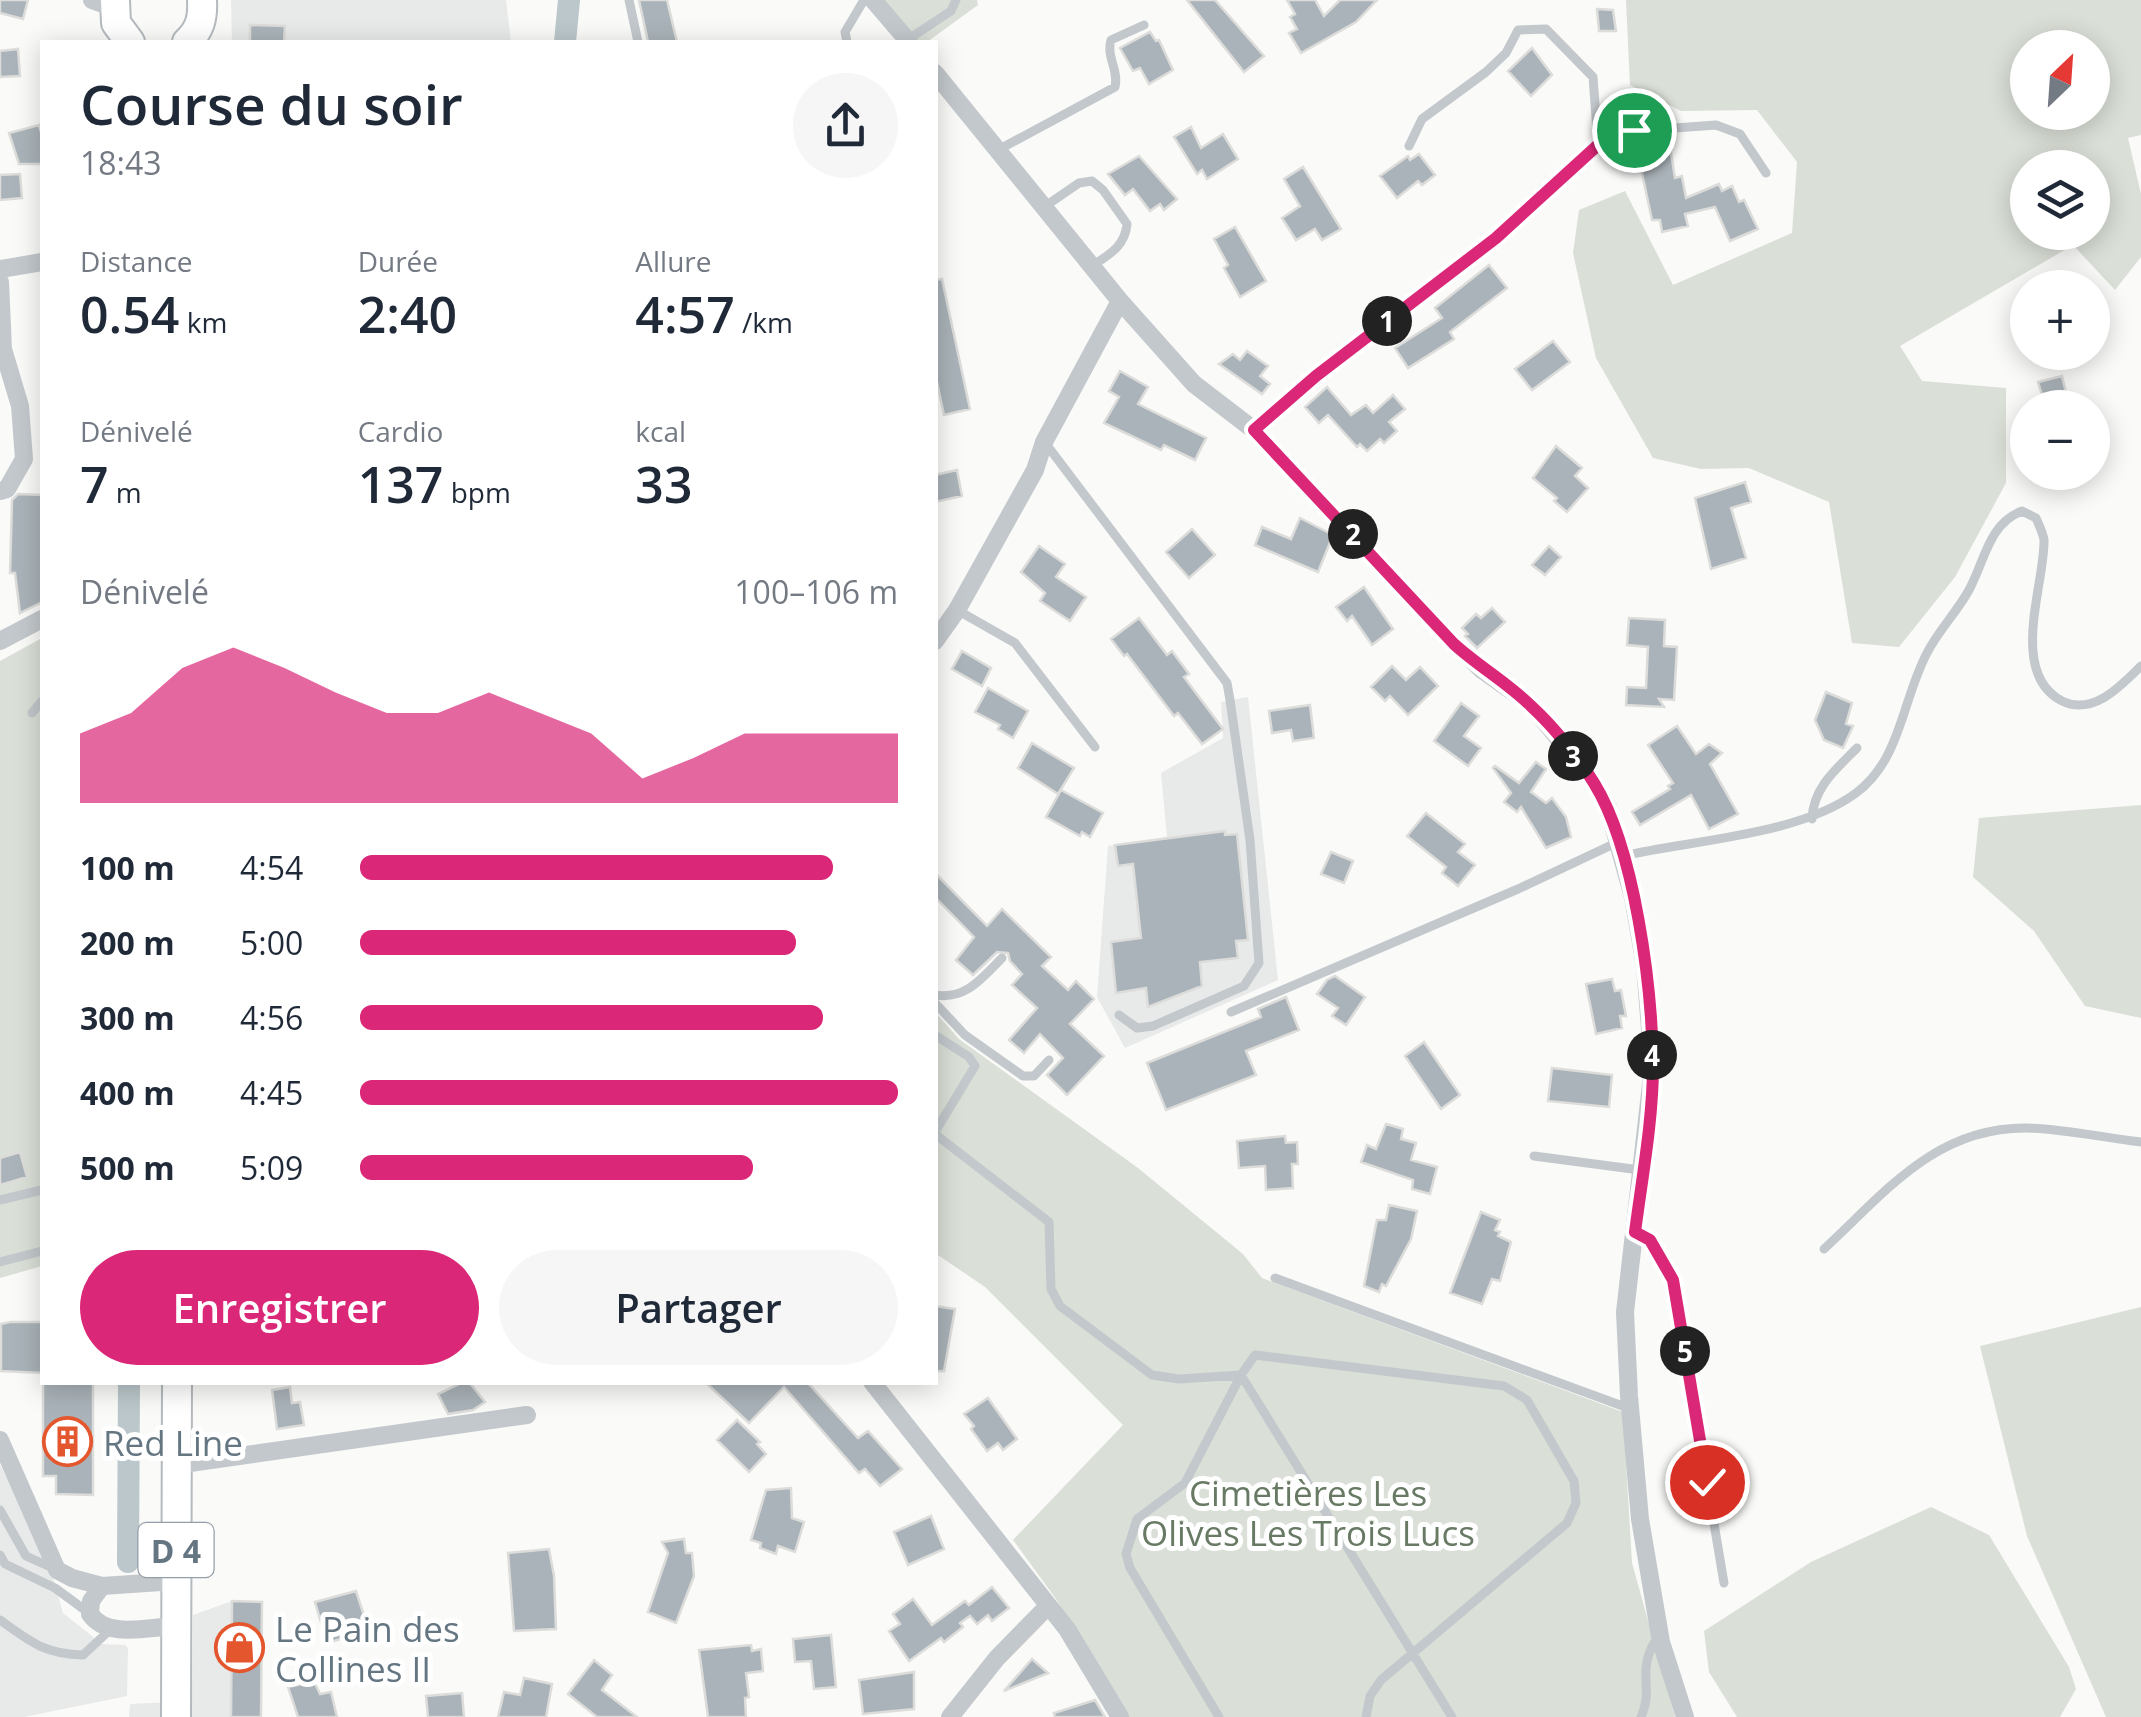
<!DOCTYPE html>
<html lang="fr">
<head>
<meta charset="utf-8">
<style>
  :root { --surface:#fff; --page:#f6f6f7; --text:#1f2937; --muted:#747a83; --accent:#db2777 }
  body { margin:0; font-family:"Open Sans",sans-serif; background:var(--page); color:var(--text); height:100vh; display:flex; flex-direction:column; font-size:38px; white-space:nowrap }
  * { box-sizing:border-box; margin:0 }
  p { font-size:32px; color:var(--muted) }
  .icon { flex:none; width:55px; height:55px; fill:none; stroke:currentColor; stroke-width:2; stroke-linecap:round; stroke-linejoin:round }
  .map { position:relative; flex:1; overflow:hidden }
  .drawer { position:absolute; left:40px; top:40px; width:898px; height:1345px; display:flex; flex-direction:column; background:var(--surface); border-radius:0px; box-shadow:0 5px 25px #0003 }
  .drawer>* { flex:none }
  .needle { width:65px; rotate:25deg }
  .controls { position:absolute; left:2010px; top:30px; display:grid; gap:20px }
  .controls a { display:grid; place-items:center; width:100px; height:100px; border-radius:50%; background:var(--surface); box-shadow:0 5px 25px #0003; font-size:50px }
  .pin { position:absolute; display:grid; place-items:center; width:85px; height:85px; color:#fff; margin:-42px; border:5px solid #fff; border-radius:50%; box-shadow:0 2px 10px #0007 }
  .km { position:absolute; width:50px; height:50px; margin:-25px; border-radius:50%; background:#222; color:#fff; font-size:28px; line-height:50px; text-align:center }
  .round { display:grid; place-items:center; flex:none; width:105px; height:105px; border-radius:52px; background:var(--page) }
  .overview { display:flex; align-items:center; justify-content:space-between; height:170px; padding:0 40px }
  h1 { font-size:55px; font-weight:600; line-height:75px }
  .stats { display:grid; grid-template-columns:repeat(3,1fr); gap:15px; height:170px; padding:10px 40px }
  .stats div { display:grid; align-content:center }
  .stats b { font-size:50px; font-weight:600 }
  .stats small { font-size:28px; font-weight:400 }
  .stats p { font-size:28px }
  .chart { height:280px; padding:20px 40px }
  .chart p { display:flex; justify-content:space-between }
  .chart svg { width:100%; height:180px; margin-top:10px; fill:var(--accent); opacity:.7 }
  .button { display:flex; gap:20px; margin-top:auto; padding:20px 40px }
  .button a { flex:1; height:115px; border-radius:60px; background:var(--accent); color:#fff; font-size:40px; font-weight:600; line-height:115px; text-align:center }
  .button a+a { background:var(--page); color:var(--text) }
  ul { padding:0 40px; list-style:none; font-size:32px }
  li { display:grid; grid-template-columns:160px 120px 1fr; align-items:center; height:75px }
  li i { height:25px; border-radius:12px; background:var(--accent) }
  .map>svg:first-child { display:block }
  .built { fill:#e8e9e9 }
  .green { fill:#dadfd7; fill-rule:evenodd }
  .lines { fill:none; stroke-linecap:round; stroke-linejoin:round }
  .canal { stroke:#bbc7cb; stroke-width:22 }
  .building { fill:#aab3b9; stroke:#dcdcda; stroke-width:2.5 }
  .primary-casing { stroke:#b5babe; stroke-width:32 }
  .service { stroke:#c3c8cc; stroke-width:9 }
  .minor { stroke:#c3c8cc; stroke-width:18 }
  .primary { stroke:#fff; stroke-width:28 }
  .route-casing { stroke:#fff; stroke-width:20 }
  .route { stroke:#db2777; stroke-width:12 }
  .labels { text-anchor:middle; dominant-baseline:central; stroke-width:10; stroke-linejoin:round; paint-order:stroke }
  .shield { fill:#fff; stroke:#939fa8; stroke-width:2.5 }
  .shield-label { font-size:32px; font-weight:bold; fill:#657683 }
  .poi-label { font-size:35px; fill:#657683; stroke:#fff; text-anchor:start }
  .park-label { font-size:35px; fill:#687a64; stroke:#fff }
</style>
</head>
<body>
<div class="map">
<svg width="2141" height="1717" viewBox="0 0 2141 1717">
  <rect width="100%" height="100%" fill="#fafaf8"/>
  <!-- built -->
  <path class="built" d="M231,0h275l5,42h-279z
    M1248,697l30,283 -153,68 -28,-51 11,-151 59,-9 -6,-64 62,-35 -2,-36z
    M0,1465l46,88 17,60 39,31 23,1 3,3 -1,48 -103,21h-24z
    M232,1601l31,1 -2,115h-132l1,-13 62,-3 1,-86z"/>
  <!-- green -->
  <path class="green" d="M883,0h94l1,5 -51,37h-8z
    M1626,0h515v135l-13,3 13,56v63l-26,33 -42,-45 -173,101 22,35 84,7v95l-51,94 -56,70 -47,-4 -23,-141 -80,-34 -48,1 -48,-11 -57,-100 -23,-105 6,-43 46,-19 48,94 119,-52 5,-71 -40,-52 -76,1 -51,-26zM2028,48h64v64h-64zM2028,168h64v64h-64z
    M42,638v628l-42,12v-617z
    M2141,805v213l-56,-12 -51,-75 -61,-54 6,-59z
    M935,1012l24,27 179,129 105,86 19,24 361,134 9,151 43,154h-551l-68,-118 -43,-59 110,-115 -138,-138 -50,-34z
    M2141,1307v410h-35l-79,-181 -47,-190z
    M1931,1507l58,28 80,132 7,22 -16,28h-323l-28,-45 -5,-41 107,-69z"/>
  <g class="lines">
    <!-- canal -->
    <path class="canal" d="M565,42l4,-42
      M128,1562l1,-180"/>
  </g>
  <!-- building -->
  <path class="building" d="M0,0h28l-5,19 -23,-6z
    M639,0h28l10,42h-29z
    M1187,0h28l49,56 -20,16z
    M1287,0h28l9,16 16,-16h37l-21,22 -55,31 -12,-20 8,-4 -7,-12 5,-3z
    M1597,9l16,1 3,21h-17z
    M250,25l35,1 -1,16h-34z
    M1150,32l6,9 3,-1 14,30 -24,14 -9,-16 -7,3 -13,-23z
    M1532,48l20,27 -21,21 -23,-25z
    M18,49l2,27 -20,1v-26z
    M39,125l3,11 -1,28h-22l-10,-31z
    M1191,127l10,21 22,-14 15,25 -31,20 -5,-9 -5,4 -23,-37z
    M1671,153l4,25 7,-2 4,22 33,-14 3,7 10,-5 7,16 5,-2 14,29 -28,12 -15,-34 -30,7 3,12 -26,6 -2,-12h-8l-13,-61z
    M1419,154l16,21 -13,10 -4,-4 -21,17 -17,-22 28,-20 2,4z
    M1139,156l38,43 -13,11 -4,-6 -10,7 -17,-22 -8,6 -17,-21z
    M1303,167l38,62 -19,11 -7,-11 -19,11 -14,-22 18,-12 -16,-27z
    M20,174l2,24 -22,2v-25z
    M1235,227l31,54 -26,16 -16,-29 4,-3 -14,-26z
    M1489,265l18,23 -57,44 4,7 -46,29 -13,-20 47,-30 -7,-10z
    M942,279l28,130 -26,6 -9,-42v-93z
    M1553,341l17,21 -38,28 -17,-21z
    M1247,351l21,15 -8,10 10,8 -8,10 -43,-30 14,-10 7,6z
    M1120,371l28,16 -10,17 68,34 -11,22 -31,-15 -3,5 -57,-27 15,-26 -10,-6z
    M2062,376l6,25 -22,7 -8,-26z
    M1327,387l24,28 15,-10 7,8 20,-18 12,14 -16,13 8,9 -13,12 -4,-4 -13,12 -7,-7 -3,3 -29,-32 -9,8 -14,-16z
    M1556,446l26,22 -7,8 13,12 -21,24 -13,-11 3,-3 -24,-20z
    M957,470l5,26 -27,6v-27z
    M1745,482l6,20 -20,6 15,50 -35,11 -16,-71z
    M18,494l24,1v107l-22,11 -5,-40h-5l2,-73z
    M1300,518l33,17 -15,37 -63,-27 7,-18 29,12z
    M1192,529l23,26 -26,23 -23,-26z
    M1039,546l26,18 -9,13 30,20 -16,24 -30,-20 5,-8 -24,-21z
    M1549,546l12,11 -16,18 -13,-10z
    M1364,587l29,42 -21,16 -20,-29 -5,5 -11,-14z
    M1492,608l13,14 -28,26 -12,-12 3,-2 -6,-6 14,-14 5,4z
    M1139,618l28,37 5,-4 17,23 -5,3 39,52 -21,15 -24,-31 -4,3 -47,-62 -3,2 -13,-17z
    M1629,618l36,2 -1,26 13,1 -3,53 -15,-1 5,8 -38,-2 1,-18 19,1 2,-41 -21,-2z
    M962,651l29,17 -9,18 -30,-17z
    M1392,666l14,14 14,-13 18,19 -30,29 -18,-19 -5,5 -14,-14z
    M988,688l40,23 -15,27 -15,-9 2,-4 -25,-13z
    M1826,692l26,11 -6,21 7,2 -10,22 -19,-8 -9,-20z
    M1461,703l18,13 -15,20 17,12 -13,18 -34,-25z
    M1310,705l4,33 -21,3 -2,-11 -19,3 -3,-22z
    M1677,726l19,28 13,-10 13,9 -12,11 28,50 -29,15 -18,-34 -51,30 -8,-13 38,-23 -2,-3 5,-3 -25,-38z
    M1032,743l42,25 -16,26 -40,-26z
    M1536,762l10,7 -15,23 15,11 6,-5 14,19 5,20 -25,11 -25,-41 -4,5 -13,-10 7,-9 -18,-25 2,-2 24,17z
    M1061,790l42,23 -13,24 -8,-5 -2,4 -34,-19z
    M1426,813l39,31 -7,8 17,13 -17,21 -16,-13 4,-6 -39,-31z
    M1225,831v4l12,-1 11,106 -12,1 2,17 -38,4 2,24 -54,21 -2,-19 -30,5 -5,-51 30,-4 -8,-74 -15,2 -3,-21z
    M1331,852l22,9 -9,22 -23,-9z
    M935,873l52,53 15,-17 49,48 -9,9 26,24 8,-9 18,18 -24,25 34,32 -37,39 -20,-20 16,-17 -23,-24 -16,19 -15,-13 28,-32 -25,-23 10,-11 -12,-13 -2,-8 -11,-1 -24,23 -17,-15 18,-23 -39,-40z
    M1335,976l30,21 -19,28 -14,-9 6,-8 -21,-14 10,-14z
    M1612,979l3,12 6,-1 5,26h-6l2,12 -26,6 -10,-50z
    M1286,997l13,33 -53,21 10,24 -90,35 -19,-47 114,-46 -3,-8z
    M1424,1042l36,53 -19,14 -36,-53z
    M1552,1068l60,7 -3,32 -61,-6z
    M1386,1124l17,5 -2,10 15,4 -5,17 26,7 -7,27 -18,-5 1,-9 -52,-18 6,-17 9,4z
    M1285,1136l1,7 11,-1 1,22h-6l1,24 -27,2 -1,-24 -26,2 -2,-27z
    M20,1152l7,25 -27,8v-27z
    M1389,1205l28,6 -6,28 -25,47 -4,-2 -3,8 -15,-6 13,-66h9z
    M1481,1212l19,8 -5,10 5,2 -2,4 13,6 -11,39 -8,-2 -10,25 -32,-11z
    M935,1306l20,3 -11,62h-9z
    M10,1322h32v51l-41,-2v-47z
    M43,1382h50v113l-37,-1v-18h-13z
    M463,1382h6l16,20 -12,8 -25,4 -10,-20z
    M705,1382h102l51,56 10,-7 34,38 -22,17 -15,-17 -6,4 -75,-86 -35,36z
    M290,1387l2,16 8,-1 4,23 -27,4 -5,-39z
    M988,1398l29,41 -14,11 -5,-7 -11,8 -16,-22 3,-3 -10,-12z
    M737,1420l23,22 -3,2 9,10 -17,18 -32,-32z
    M791,1488l1,30 12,4 -9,30 -17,-6 -2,8 -16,-6 1,-5 -10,-3 15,-50z
    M931,1516l13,33 -36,16 -14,-33z
    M684,1539l2,14h6l2,23 -18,47 -28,-11 20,-59 -6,-11z
    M549,1549l5,27 2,53 -42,2 -6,-78z
    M992,1587l17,21 -17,13 -4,-6 -11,9 -7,-8 -10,7 3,4 -19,15 -3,-4 -32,23 -20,-30 11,-7 -7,-10 20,-15 19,26 33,-24 4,4z
    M356,1591l13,40 -42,12 -12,-41z
    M232,1601l30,1 -1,115h-30z
    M831,1635l5,52 -22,2 -3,-28 -16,1 -2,-23z
    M751,1645l1,6 9,-2 2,22 -17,2 3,24 -4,1 1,19h-38l-9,-67z
    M1032,1659l16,14 -44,18z
    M594,1660l18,15 -10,15 35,27h-40l-29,-23z
    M914,1672v37l-51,5 -4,-34z
    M524,1678l28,6 -6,33h-48l6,-25 16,3z
    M314,1681l6,13 11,-2 6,25h-39l-10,-30z
    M462,1693l2,24h-36l-2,-21z
    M1095,1700l10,17h-50l-1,-4z"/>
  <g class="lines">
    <defs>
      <path id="primary" d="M115,0l1,23 14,19
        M187,42c13,-12 16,-24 15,-42
        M176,1717l1,-335"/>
    </defs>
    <!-- primary casing -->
    <use href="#primary" class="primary-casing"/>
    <!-- service -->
    <path class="service" d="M629,0l9,42
      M907,40l44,-29 5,-11
      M847,42l-2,-10 19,-32
      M1598,145l36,-14 82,-6 24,9 26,39
      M998,150l117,-63c4,-17 -9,-30 -4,-47l33,-15
      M1044,207l35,-24 13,-2 11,9 24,34c-2,22 -17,30 -35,42
      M1254,430l62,-54 180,-138 102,-93 -5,-68 -47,-48 -28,1 -12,23 -20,19 -64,47 -13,27
      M1046,444l181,239 3,17 20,140 9,123 -15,23 -91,40 -16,2 -18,-13
      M957,610l58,33 80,104
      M32,713l10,-12
      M1812,819c1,-31 24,-50 45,-71
      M1623,856c69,-16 177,-21 233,-63 45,-33 46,-93 71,-140 11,-22 30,-41 42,-63 16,-29 19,-66 53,-79l14,7c3,7 7,15 8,22 1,44 -36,133 18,161 31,15 59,-15 79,-35
      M935,995c31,5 47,-17 67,-37
      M935,1003l30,32 58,41h11l15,-16
      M1231,1012l287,-123 100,-47
      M935,1035l34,22 6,9 -40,66
      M935,1134l114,88 2,67 9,17 92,69 27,4 62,-4
      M1534,1156l106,14
      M0,1200l42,-10
      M1635,1233l15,7 23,40 51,303
      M1824,1249c61,-56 110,-121 201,-121 38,0 78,10 116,14
      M0,1262l42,-11
      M1275,1278l353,130
      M1241,1375l211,342
      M0,1510l26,46 29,13
      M0,1555l5,9 50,24 34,25
      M0,1620c31,22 44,34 83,35l28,-26
      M1219,1717l-89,-149 -4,-14 11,-35 48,-36 56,-108 14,-20 249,31 23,14 47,81 2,22 -9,20 -186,157 -11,16 -4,21
      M1641,1717c13,-27 -4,-44 13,-74l7,-1"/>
    <!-- minor -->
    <path class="minor" d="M92,0l22,8
      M873,0l36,42
      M935,73l185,228 74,83 60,46 200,213 28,27 48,34 63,76 15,27 25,90 12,69 8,101 -28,245 4,84 11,123 21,123 24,75
      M0,269l42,-7
      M0,282l3,67 17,57 4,53 -17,30 -7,2
      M0,641l42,-22
      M935,641l22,-31 78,-140 9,-28 76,-141
      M872,1382l195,247 53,88
      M0,1440l57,130 15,8 30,8
      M176,1465l351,-50
      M176,1626c-28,1 -69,13 -86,-12l1,-13 11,-15 74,-5
      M950,1717l47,-59 51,-52"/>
    <!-- primary -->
    <use href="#primary" class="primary"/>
  </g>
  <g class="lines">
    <defs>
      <path id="route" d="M1634,130l-36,15 -102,93 -180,138 -62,54 200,214c24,22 54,39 77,62 23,21 47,51 63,77 41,66 58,204 59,282 0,55 -11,113 -18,167l15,8 23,40 34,202"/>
    </defs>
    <!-- route casing -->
    <use href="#route" class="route-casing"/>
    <!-- route -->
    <use href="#route" class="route"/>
  </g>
  <!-- icons -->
  <defs>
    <symbol id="building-ring" viewBox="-11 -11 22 22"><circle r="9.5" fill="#fff" stroke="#e4572e" stroke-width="1.5"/><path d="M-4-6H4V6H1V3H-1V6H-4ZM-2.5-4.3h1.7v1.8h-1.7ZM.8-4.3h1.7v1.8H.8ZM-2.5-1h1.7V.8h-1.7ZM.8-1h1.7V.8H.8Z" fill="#e4572e"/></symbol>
    <symbol id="shop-ring" viewBox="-11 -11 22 22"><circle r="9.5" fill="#fff" stroke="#e4572e" stroke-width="1.5"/><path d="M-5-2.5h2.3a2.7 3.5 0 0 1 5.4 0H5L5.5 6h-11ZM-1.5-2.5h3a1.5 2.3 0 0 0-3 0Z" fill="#e4572e"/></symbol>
  </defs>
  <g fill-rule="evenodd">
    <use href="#building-ring" x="40" y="1414" width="55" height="55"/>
    <use href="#shop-ring" x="212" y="1620" width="55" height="55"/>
  </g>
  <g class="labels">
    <!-- shield labels -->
    <rect class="shield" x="138.5" y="1523" width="75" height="54" rx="8"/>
    <g class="shield-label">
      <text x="176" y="1550">D 4</text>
    </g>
    <!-- poi labels -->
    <g class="poi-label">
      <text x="103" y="1442">Red Line</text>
      <text x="275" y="1628">Le Pain des<tspan x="275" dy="40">Collines II</tspan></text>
    </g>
    <!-- park labels -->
    <g class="park-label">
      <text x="1308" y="1492">Cimetières Les<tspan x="1308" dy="40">Olives Les Trois Lucs</tspan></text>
    </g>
  </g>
</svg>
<div class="controls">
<a><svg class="needle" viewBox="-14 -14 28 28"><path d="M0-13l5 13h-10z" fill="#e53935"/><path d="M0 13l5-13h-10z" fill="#747a83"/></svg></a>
<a><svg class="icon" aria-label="layers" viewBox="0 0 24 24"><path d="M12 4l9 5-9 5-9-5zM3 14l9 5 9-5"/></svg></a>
<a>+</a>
<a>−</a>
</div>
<div class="pin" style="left:1634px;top:130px;background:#1e9e55"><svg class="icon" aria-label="arrive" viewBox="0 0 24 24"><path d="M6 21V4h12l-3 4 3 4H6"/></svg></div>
<div class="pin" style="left:1707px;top:1482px;background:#d93025"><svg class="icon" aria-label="check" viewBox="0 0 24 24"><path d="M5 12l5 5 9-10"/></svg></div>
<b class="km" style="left:1387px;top:321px">1</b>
<b class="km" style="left:1353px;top:534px">2</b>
<b class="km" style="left:1573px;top:756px">3</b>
<b class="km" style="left:1652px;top:1055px">4</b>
<b class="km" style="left:1685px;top:1351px">5</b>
<section class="drawer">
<div class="overview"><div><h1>Course du soir</h1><p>18:43</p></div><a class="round"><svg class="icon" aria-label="share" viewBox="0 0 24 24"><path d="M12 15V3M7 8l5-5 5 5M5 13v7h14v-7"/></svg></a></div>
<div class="stats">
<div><p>Distance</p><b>0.54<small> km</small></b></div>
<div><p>Durée</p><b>2:40</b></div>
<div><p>Allure</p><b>4:57<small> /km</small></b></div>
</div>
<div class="stats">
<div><p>Dénivelé</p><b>7<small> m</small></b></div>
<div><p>Cardio</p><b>137<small> bpm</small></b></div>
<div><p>kcal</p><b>33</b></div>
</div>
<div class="chart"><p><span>Dénivelé</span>100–106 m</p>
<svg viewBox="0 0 160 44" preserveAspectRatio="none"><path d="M0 44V27L10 22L20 11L30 6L40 11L50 17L60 22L70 22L80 17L90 22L100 27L110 38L120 33L130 27L140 27L150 27L160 27V44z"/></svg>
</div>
<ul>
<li><b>100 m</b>4:54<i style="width:88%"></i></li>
<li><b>200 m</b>5:00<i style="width:81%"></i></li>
<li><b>300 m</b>4:56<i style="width:86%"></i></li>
<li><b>400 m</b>4:45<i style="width:100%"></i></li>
<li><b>500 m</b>5:09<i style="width:73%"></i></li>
</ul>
<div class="button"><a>Enregistrer</a><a>Partager</a></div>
</section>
</div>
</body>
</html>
